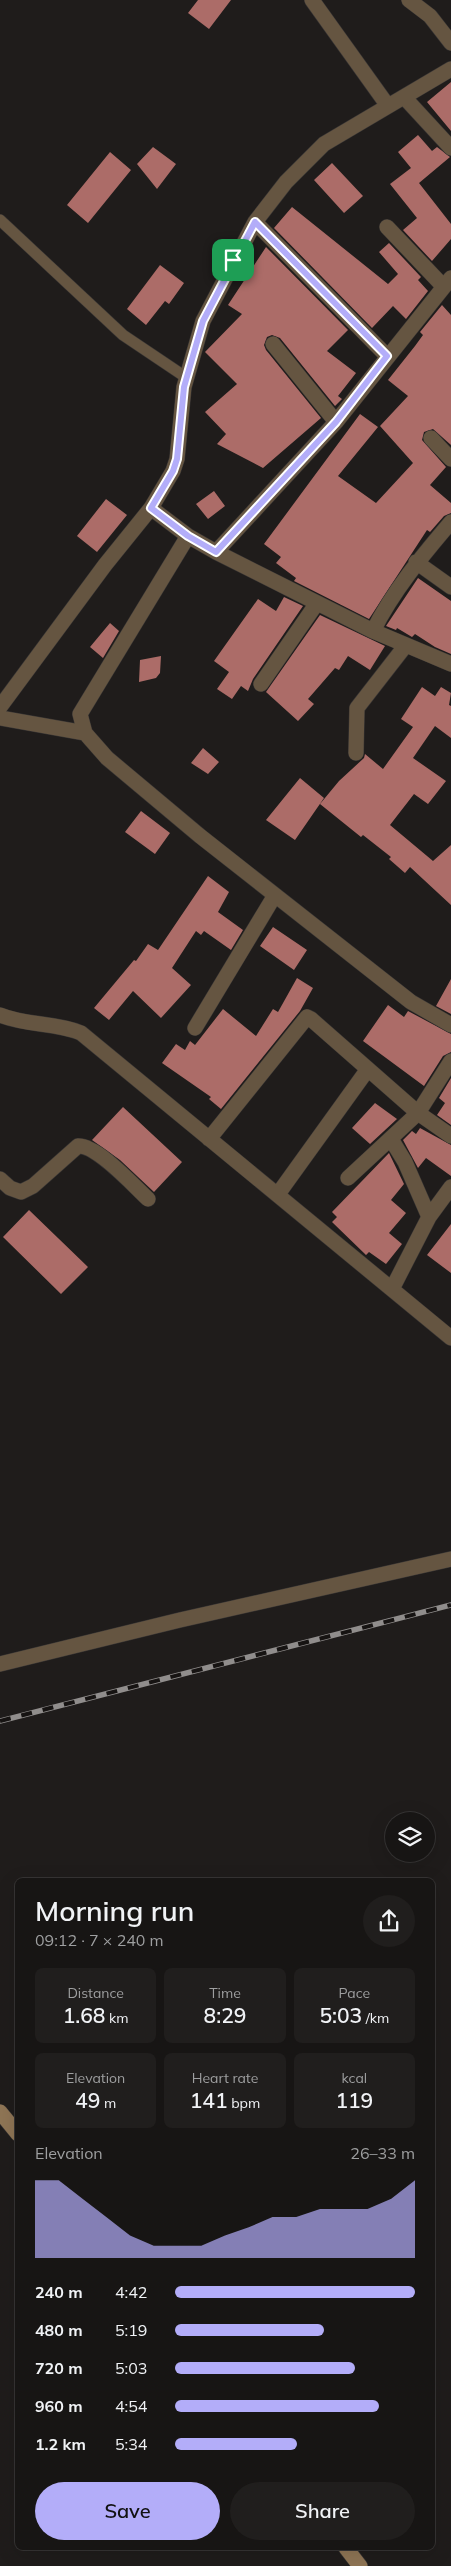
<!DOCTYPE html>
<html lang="en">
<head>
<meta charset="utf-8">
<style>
  :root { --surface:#171514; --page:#201e1d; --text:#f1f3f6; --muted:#9e9fa0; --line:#363434; --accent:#b3adf9 }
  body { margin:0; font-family:Mulish,sans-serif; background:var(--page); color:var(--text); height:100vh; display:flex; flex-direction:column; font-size:19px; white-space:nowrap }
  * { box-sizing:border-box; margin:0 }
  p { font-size:16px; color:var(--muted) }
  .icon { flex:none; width:28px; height:28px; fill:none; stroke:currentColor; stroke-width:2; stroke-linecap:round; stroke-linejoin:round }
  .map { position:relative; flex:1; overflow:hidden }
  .panel { position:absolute; left:15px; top:1878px; width:420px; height:672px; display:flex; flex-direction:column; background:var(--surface); border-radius:8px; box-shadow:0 5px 20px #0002,0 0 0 1px var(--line) }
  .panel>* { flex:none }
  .tools { position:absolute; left:385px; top:1812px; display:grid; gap:10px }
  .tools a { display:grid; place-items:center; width:50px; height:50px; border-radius:50%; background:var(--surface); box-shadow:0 5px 20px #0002,0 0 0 1px var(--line); font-size:25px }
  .pin { position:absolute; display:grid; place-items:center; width:42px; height:42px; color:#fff; margin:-21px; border-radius:10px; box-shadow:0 2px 8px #0006 }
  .round { display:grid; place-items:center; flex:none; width:52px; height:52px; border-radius:26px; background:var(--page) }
  .overview { display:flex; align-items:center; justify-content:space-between; height:85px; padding:0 20px }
  h1 { font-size:28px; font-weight:600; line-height:38px }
  .figures { display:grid; grid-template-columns:repeat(3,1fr); gap:8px; height:85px; padding:5px 20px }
  .figures div { display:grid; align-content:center; border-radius:8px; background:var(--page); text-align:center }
  .figures b { font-size:21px; font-weight:600 }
  .figures small { font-size:14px; font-weight:400 }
  .figures p { font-size:14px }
  .chart { height:140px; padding:10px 20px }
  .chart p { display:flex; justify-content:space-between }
  .chart svg { width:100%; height:90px; margin-top:5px; fill:var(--accent); opacity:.7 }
  .cta { display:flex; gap:10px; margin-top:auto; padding:10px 20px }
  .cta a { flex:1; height:58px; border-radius:30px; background:var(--accent); color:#111; font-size:20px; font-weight:600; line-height:58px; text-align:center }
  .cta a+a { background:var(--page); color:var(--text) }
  ul { padding:0 20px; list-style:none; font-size:16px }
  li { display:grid; grid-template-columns:80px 60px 1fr; align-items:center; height:38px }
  li i { height:12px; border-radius:6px; background:var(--accent) }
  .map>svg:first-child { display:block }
  .building { fill:#ac6c68 }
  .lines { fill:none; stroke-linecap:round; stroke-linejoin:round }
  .lane-casing { stroke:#393635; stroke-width:12 }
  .street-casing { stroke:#393635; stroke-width:16 }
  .secondary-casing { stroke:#393635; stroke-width:16 }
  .lane { stroke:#655541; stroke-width:11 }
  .street { stroke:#655541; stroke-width:15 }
  .secondary { stroke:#8f7555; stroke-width:15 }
  .rail-casing { stroke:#908d8c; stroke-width:5.5 }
  .rail { stroke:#161312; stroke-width:4; stroke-dasharray:11; stroke-linecap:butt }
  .route-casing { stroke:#fff; stroke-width:10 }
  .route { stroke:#b3adf9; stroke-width:6 }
</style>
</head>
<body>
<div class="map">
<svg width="451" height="2566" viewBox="0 0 451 2566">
  <rect width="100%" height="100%" fill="#1f1c1b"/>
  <!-- building -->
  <path class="building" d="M198,0h33l-22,29 -21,-16z
    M451,82v49l-24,-29z
    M418,135l14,16 5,-4 13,10 -31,26 32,41v15l-19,22 -29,-31 14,-12 -27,-34 21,-16 -13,-16z
    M153,147l23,17 -19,25 -20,-25z
    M110,152l21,18 -43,53 -21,-18z
    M332,163l31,33 -19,17 -30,-33z
    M292,207l96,77 10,-10 -19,-22 10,-9 32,34 -3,3 10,11 -22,28 -13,-13 -21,22 -98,-100z
    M266,247l82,83 -21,21 29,22 -18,23 4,3 -7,7 -55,-68 -8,-3 -5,2 -3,8 2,5 55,68 -58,50 -46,-24 9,-10 -21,-22 32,-28 -32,-32 37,-38 -14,-9z
    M160,265l24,18 -15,21 -4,-3 -19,24 -19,-16z
    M442,305l9,10v130l-18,-16 -9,3 -2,8 24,27 -16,18 21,18v10l-7,3 -14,16 -3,-2 -58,89 -75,-38 2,-3 -20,-15 5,-6 -17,-13 96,-130 18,13 -40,49 38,27 37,-40 -33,-37 28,-30 -20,-16 27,-34 8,-11 -3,-3z
    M214,491l11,15 -17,13 -12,-15z
    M106,499l21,16 -30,37 -20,-16z
    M418,578l33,23v53l-16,-7 -20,-13 -3,3 -15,-9 -1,2 -10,-4z
    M284,597l19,9 -50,73 -5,12 -7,-5 -9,13 -15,-10 12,-17 -15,-11 44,-62 18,12z
    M320,615l65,31 -15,24 -22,-14 -9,14 -4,-2 -27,31 6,5 -16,17 -32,-29z
    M110,623l9,8 -16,27 -13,-11z
    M161,656l-1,17 -4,5 -17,4 1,-22z
    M422,687l13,9 6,-9 10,6 -2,12 2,1v32l-16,-12 -22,32 33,23 -18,23 -14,-10 -24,31 43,36 18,-16v60l-41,-38 -5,6 -16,-14 2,-2 -28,-22 -2,2 -41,-33 19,-23 25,-23 1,-4 18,15 30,-42 -12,-8z
    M203,748l16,14 -11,12 -17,-11z
    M300,778l24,20 -29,42 -29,-20z
    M141,811l29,22 -15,21 -30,-22z
    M208,876l21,16 -11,20 25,18 -12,20 -27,-19 -3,4 -5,-4 -24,37 19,17 -30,33 -28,-27 -24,29 -15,-12 40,-48 2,1 12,-17 10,6z
    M273,927l34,23 -13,20 -34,-24z
    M297,978l16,10 -13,23 -79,98 -12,-10 2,-2 -49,-34 14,-19 9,6 5,-9 5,4 28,-36 33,27 17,-27 5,3z
    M451,979v35l-15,-8z
    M388,1005l16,12 4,-6 43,23v18l-8,4 -19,30 -61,-45z
    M451,1078v47l-14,-10 8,-12 -6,-5z
    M375,1103l22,16 -27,25 -18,-16z
    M123,1107l59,55 -28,30 -34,-32 -28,-20z
    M420,1128l31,17v31l-25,-18 -8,10 -15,-28 9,-9 4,3z
    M389,1153l15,31 -13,16 15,13 -17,20 13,11 -16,20 -17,-12 -3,3 -34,-33 5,-5 -5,-5z
    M29,1210l59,57 -27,27 -58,-57z
    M451,1224v49l-24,-18z"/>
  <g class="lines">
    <defs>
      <path id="lane" d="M0,220l123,115 64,43"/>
      <path id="street" d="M312,0l76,106
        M409,0l21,16 21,27
        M404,97l47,51
        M255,222l132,134
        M387,227l56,59
        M273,344l63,78
        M431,438l20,21
        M151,508l37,28 28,16 157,79 78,33
        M188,536l-108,178 5,19 22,25 93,78 211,166 40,23
        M216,552l120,-130 115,-144
        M416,562l35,25
        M373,631c20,-40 49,-75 78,-109
        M261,684l56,-81
        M0,707l105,-142 46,-57 22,-37 4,-12 7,-72 19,-66 52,-99 31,-40 38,-38 127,-75
        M0,718l85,15
        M356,753l1,-45 49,-63
        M0,1015c26,11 55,7 81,18l370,305
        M195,1028l80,-133
        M209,1139l98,-122 4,2 107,94 33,23
        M391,1139l14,23 24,55
        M348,1178l70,-65 33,-52
        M0,1179l10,9 11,4 12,-6 45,-40c19,-1 55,39 70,53
        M278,1194l90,-125
        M392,1289l37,-72 22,-30
        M0,1664l180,-44 271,-61"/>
      <path id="secondary" d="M0,2112l18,22
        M346,2548l14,18"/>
    </defs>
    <!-- lane casing -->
    <use href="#lane" class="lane-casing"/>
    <!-- street casing -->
    <use href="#street" class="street-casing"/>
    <!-- secondary casing -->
    <use href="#secondary" class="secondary-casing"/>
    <!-- lane -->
    <use href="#lane" class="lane"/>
    <!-- street -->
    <use href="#street" class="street"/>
    <!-- secondary -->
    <use href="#secondary" class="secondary"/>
    <defs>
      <path id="rail" d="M0,1721l451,-116"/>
    </defs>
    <!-- rail casing -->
    <use href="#rail" class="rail-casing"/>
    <!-- rail -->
    <use href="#rail" class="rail"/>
  </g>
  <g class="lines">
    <defs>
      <path id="route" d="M255,222l132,134 -51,66 -120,130 -28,-16 -37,-28 22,-37 4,-12 7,-72 19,-66z"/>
    </defs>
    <!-- route casing -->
    <use href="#route" class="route-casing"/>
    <!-- route -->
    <use href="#route" class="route"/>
  </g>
</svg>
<div class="tools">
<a><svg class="icon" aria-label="layers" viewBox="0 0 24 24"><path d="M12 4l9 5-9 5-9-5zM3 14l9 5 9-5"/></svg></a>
</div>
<div class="pin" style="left:233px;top:260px;background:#1e9e55"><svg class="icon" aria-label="arrive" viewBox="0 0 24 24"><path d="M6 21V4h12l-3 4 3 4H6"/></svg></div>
<section class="panel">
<div class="overview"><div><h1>Morning run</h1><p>09:12 · 7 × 240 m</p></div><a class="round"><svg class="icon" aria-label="share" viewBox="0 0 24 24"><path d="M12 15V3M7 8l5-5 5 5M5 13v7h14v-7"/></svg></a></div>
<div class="figures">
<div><p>Distance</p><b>1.68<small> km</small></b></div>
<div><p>Time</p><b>8:29</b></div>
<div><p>Pace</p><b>5:03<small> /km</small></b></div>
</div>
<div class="figures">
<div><p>Elevation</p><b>49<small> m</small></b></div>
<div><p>Heart rate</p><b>141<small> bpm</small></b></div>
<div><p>kcal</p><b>119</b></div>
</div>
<div class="chart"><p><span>Elevation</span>26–33 m</p>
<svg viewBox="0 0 160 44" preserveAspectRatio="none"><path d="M0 44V6L10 6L20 15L30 24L40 33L50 38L60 38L70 38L80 33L90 29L100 24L110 24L120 20L130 20L140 20L150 15L160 6V44z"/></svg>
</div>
<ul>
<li><b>240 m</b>4:42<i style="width:100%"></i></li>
<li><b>480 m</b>5:19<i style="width:62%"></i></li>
<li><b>720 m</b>5:03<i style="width:75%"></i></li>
<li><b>960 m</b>4:54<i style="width:85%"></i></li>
<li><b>1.2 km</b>5:34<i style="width:51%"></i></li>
</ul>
<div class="cta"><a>Save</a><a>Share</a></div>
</section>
</div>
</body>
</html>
